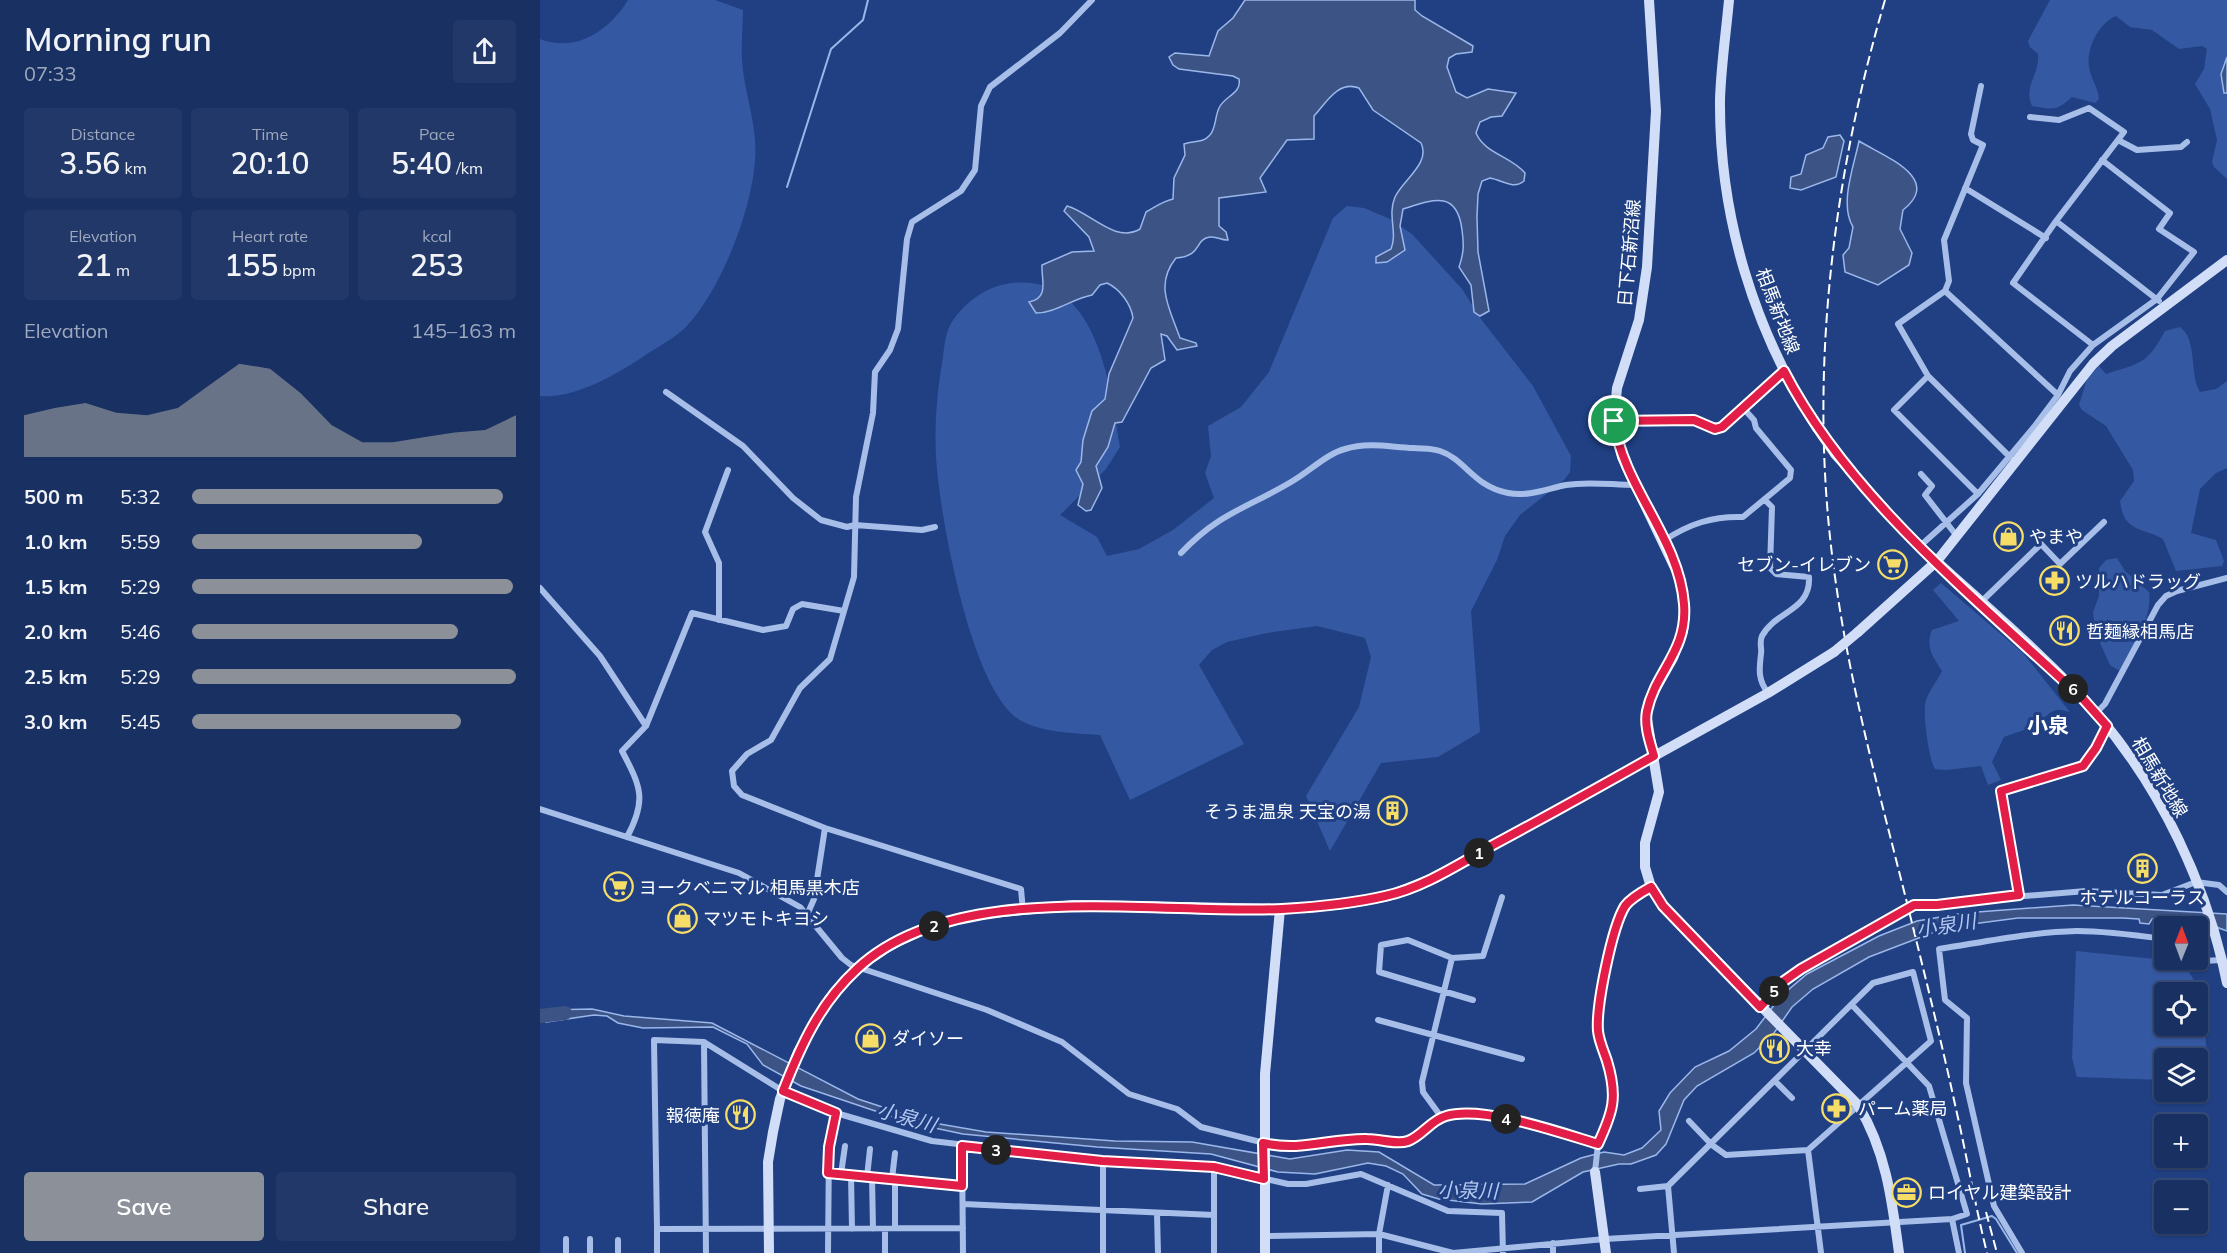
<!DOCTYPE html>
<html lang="en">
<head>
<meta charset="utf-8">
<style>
  :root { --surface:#183062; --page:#213868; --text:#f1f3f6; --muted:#9fa9be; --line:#364b77; --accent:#8c9099 }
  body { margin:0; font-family:Mulish,"Noto Sans JP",sans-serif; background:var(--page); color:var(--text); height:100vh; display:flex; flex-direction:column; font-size:22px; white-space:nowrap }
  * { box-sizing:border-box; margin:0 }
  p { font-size:20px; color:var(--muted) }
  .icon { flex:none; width:33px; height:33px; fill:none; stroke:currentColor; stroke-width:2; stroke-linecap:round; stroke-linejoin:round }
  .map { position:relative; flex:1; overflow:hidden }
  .sheet { display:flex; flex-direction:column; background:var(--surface); width:540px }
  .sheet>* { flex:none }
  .needle { width:39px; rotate:1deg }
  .fabs { position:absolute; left:1614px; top:916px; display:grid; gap:12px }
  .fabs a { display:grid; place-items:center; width:54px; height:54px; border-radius:6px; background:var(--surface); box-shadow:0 2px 4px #0004,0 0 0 2px var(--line); font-size:30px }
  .pin { position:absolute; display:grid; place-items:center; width:51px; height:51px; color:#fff; margin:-26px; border:3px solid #fff; border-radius:50%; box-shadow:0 2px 6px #0007 }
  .km { position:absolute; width:30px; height:30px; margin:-15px; border-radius:50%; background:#222; color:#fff; font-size:16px; line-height:30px; text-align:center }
  .round { display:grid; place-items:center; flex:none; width:63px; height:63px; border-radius:6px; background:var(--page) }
  .head { display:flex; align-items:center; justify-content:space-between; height:102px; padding:0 24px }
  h1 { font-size:33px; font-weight:600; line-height:45px }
  .figures { display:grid; grid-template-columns:repeat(3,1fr); gap:9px; height:102px; padding:6px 24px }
  .figures div { display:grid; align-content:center; border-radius:6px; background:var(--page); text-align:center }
  .figures b { font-size:30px; font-weight:600 }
  .figures small { font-size:16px; font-weight:400 }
  .figures p { font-size:16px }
  .chart { height:168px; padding:12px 24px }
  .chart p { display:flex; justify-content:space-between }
  .chart svg { width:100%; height:108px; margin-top:6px; fill:var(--accent); opacity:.7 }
  .cta { display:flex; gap:12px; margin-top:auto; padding:12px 24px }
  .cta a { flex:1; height:69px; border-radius:6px; background:var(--accent); color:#fff; font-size:24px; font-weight:600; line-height:69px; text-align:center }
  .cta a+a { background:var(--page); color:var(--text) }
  ul { padding:0 24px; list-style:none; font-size:20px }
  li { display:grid; grid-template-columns:96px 72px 1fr; align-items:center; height:45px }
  li i { height:15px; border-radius:8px; background:var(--accent) }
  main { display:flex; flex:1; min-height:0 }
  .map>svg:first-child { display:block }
  .green { fill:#3458a1; fill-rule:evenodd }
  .water { fill:#3c5385; stroke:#9bb7ea; stroke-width:1.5 }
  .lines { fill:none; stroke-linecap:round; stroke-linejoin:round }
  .stream { stroke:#9bb7ea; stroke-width:2 }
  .river { stroke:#3c5385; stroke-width:14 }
  .street { stroke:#a7bee9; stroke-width:6 }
  .secondary { stroke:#d2def7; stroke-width:10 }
  .rail { stroke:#fff; stroke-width:2; stroke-dasharray:10 4.5; stroke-linecap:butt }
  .secondary-bridge { stroke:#d2def7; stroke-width:10 }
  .route-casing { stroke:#fff; stroke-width:12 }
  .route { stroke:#e11d48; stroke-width:8 }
  .labels { text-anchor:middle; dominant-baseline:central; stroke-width:6; stroke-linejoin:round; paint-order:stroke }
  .street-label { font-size:18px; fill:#fff; stroke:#204083 }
  .poi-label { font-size:18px; fill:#fff; stroke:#204083; text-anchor:start }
  .water-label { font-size:20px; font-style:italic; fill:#b3c8f0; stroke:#204083 }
  .quarter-label { font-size:21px; font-weight:bold; fill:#fff; stroke:#204083 }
</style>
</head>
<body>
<main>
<section class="sheet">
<div class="head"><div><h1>Morning run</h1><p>07:33</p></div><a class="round"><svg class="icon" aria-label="share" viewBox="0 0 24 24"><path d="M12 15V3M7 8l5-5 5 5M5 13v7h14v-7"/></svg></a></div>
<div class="figures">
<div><p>Distance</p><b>3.56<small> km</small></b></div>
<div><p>Time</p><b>20:10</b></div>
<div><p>Pace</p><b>5:40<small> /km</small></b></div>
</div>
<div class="figures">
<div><p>Elevation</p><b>21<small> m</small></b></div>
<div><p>Heart rate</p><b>155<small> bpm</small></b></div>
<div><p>kcal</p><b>253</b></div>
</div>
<div class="chart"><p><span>Elevation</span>145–163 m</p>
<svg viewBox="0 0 160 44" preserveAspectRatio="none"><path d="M0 44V27L10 24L20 22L30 26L40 27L50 24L60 15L70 6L80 8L90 18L100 31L110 38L120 38L130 36L140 34L150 33L160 27V44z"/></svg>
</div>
<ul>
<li><b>500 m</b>5:32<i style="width:96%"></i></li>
<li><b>1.0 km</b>5:59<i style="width:71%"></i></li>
<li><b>1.5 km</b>5:29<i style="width:99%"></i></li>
<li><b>2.0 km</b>5:46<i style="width:82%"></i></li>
<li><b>2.5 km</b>5:29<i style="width:100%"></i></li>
<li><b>3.0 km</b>5:45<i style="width:83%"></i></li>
</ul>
<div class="cta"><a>Save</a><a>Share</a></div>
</section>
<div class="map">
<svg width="1687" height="1253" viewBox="0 0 1687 1253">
  <rect width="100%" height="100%" fill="#204083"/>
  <!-- green -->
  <path class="green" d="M88,0h87l28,10c0,16 -2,34 -1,50 2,33 16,65 13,100 -3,50 -34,130 -69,167 -12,12 -31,21 -45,31 -27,18 -68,41 -101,38v-357c36,14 69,-8 88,-39z
    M1510,0h177v179l-13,-12 -2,-5 5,-22 -7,-31 -15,-25 9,-15 3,-20 -5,-3 -23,3 -27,-19 -22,-3 -14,-11c-17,7 -30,32 -27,51 2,12 9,20 10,32l-4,4 -23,-6c-16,15 -20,12 -40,9 -9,-21 8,-31 6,-52l-8,-7 -2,-6z
    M807,206l17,2 26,11 22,15 50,55 19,30 52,67 38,70 -1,16 -6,8 -44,35 -15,21 -8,24 -26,51 9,121 -42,25 -57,6 -51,88 -24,-55 53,-89 12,-50 -6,-19 -48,-12 -50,7 -40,9 -15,8 -13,15 45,79 -114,56 -30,-65c-25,-2 -58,-2 -80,-15 -47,-28 -76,-187 -82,-241 -5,-40 -2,-82 5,-122 1,-8 2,-19 5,-27 9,-22 35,-42 58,-46 90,-16 104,98 114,163l-14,22 -46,46 37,22 10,19 32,-7 34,-19 41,-32 -9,-25 6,-17 -3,-30 33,-19 28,-35 64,-154z
    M1640,327c18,13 9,48 20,65l16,-3 11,-8v87l-11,5 -16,16 -9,44 25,7 8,21 -2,5 -46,5 -13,-32c-21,-12 -39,-6 -43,-38l14,-20 -1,-11 -27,-44 -24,-16 -3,-5 10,-33 9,-7 8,9c35,-11 41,-10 59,-43z
    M1577,558l8,13 24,21c4,27 -18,55 -29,79l-10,-6 -14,-31 -3,-22 6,-16v-28l7,-8z
    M1401,583l82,70 47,59c-21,-6 -18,2 -34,12 -9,6 -22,9 -32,13l-12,25 9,18 -13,5 -7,-19 -35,4 -11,-1c-6,-9 -13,-57 -9,-69 3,-9 11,-19 16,-29 -9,-14 -17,-24 -10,-41l27,-9 -26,-31z
    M1536,951l99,10 14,11 12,21 7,71 -10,13v-18h-34v21l-87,-3 -5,-19zM1624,993h34v33h-34z"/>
  <!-- water -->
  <path class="water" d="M705,0h170v10l7,6 51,30 -1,6 -16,2 -7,4 -2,9 9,25 11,6 21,-9 28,4 -14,23 -11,1 -11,5 -4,11c9,21 35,23 49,40l-1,8c-11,9 -22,-1 -34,-3l-8,3 -4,13 -1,23 1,35 11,59 -9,5 -6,-4 -3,-27 -12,-18c5,-14 5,-23 3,-37 -5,-41 -30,-30 -59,-21l-3,17 5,24 -18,12 -11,1v-6l15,-8c7,-17 -4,-33 4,-52 8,-17 36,-34 26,-54l-48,-33 -14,-22c-21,-8 -33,15 -45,28v23l-27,1 -27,38 6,14 -47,6v28l7,6 2,8c-6,1 -11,-4 -18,-3 -16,2 -7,19 -34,21 -22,27 -6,51 4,80l16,5 1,3 -20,4 -10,-14 -6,-2 4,26 -14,8 -29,54 -7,1 -7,24 -12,19 6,22 -11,22 -5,1 -8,-6 5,-21 -7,-14 5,-8 2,-22 9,-29 13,-12 4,-25 24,-56c-2,-14 -13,-29 -26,-35l-7,2 -8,10c-20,4 -37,18 -56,18l-7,-11c21,-4 12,-23 13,-37l30,-13 22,-1 -5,-14 -25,-26 3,-5c23,6 48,38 73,23l6,-17c9,-5 17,-11 27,-13l1,-21 11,-23 -1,-11c10,-4 18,0 26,-9 6,-7 5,-19 9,-27 5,-12 23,-14 20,-29l-6,-3 -54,-7 -6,-4 -4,-8 6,-4 34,3 9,-25 15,-13z
    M1687,57v36h-3l-3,-19z
    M1300,135l4,6 -8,36 -35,13 -11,-2 1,-11 10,-3 5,-19 17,-7 5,-11z
    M1319,141c24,15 85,37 44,69l-3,19 12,24 -3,12 -31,20 -33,-13 -2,-17 6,-7 4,-21c-14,-23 1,-61 6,-86z
    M1533,905l154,9v17c-25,-9 -49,-21 -75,-12l-3,5 -9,-1 -1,-4 -17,-1h-104l-46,6 -35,7 -68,26 -56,32 -21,18 -18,26 -20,20 -57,33 -13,14 -18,44 -10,11 -25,9h-12l-36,8 -51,30 -50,2 -43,-5 -17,-5 -19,-20 -17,-8 -18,-3 -53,11 -37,-2 -67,-18 -114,-7 -134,-13 -52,-11 -110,-37 -38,-21 -16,-21 -34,-17 -70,1 -25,-5 -11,-7 -13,-1 -48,7 2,-12 44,-1 32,7 88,7 146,76 70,23 58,10 129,9 77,1 98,17 57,-9 32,2 55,33 91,-1 56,-26 23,-6 20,3 18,-7 19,-18 -2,-19 11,-18 25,-26 34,-16 27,-22 25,-33 26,-22 72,-38 38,-15 47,-8z"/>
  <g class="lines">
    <!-- stream -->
    <path class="stream" d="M247,187l44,-138 32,-29 5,-20
      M1425,1253l-4,-28 31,-9 4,3 21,34"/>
    <!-- river -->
    <path class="river" d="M0,1016l25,-3"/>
    <!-- street -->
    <path class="street" d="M1441,86l-10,48 2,6 10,5 -39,95 5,41 -4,10 -47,33 30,52 82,81
      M1490,117l29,3 30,-12 35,24 -68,89 -43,62 80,62
      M1578,140l19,10 44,-3 6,-5
      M1425,188l81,50
      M1516,221l103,80
      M1405,291l113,104
      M1388,376l-34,34 84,84
      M126,392l77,54 50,52 28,22 26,7 8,-2 67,5 13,-3
      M1074,421l80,-1 21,9 7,-2 22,-18
      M1381,474l11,12 -7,9 31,40
      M1225,500l7,7 -2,61 6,6 33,3c2,34 -34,34 -47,59 -3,6 0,12 -1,18 -2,16 -3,26 7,39
      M1123,541c26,-17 49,-25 80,-24l47,-39 1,-8 -35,-42 -2,-8 -10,-11 40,-38
      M1380,546l58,-52 56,-67 24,-32 12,-24 23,-26 64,-46 37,-47 -35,-23 11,-16 -68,-53
      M641,553c38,-40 66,-45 110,-71 18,-10 35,-28 54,-33 24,-7 44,-2 68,-1 9,1 18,0 27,3 25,8 34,36 68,42 20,4 39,-4 58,-8 23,-4 46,0 69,0
      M0,588l60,68 46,70
      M1441,602l60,-58 19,20 44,-42
      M179,620v-57l-14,-31 23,-62
      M1556,713l9,-9 53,-99 8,-9 11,-5 50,-13
      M0,809l199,64 61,34 42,51 9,7 136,45 75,32 67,52 48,15 24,18 83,21h10l74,-9 33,4 9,-2 37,-26 45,2 48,9 58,18 -3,28
      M87,837c20,-37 14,-50 -5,-86l24,-25 46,-113 71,17 23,-4 7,-17 9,-5 42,7
      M1479,895l-18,-104 82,-25 13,-18 10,-22
      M483,911l-2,-22 -196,-61 -83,-33 -8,-9 -2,-15 15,-17 24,-14 29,-52 30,-29 24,-82 2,-80 17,-84 2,-41 15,-22 8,-21 9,-90 5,-17 49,-31 14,-21 6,-64 9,-19 70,-54 32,-33
      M267,915l7,-16 11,-71
      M1658,954l5,7 18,-1
      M933,1000l-94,-28 2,-27 27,-5 44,18 31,-2 19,-59
      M1312,1005l77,81 38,128 -15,5
      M1220,1007l24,-26 17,-12 114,-64 171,-14 76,4 34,-13 23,3 8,7
      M838,1020l144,39
      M164,1042l2,211
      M1235,1081l17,17
      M902,1118l-19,-26 -1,-10 30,-124
      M1149,1121l23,24 14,10 82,-5
      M1058,1144c15,-32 20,-47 9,-83 -3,-9 -8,-20 -9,-30 -2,-25 14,-104 27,-125 6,-8 17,-14 26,-19
      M422,1146l1,107
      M563,1161v92
      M674,1167v86
      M288,1173l134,13
      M301,1174l4,-28
      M311,1175l1,54
      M327,1177l3,-28
      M332,1177l1,52
      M352,1179l3,-26
      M355,1179v49
      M1100,1189l28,-3
      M423,1204l251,11
      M617,1214l1,39
      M117,1229l-3,-189 50,2 79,49 53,22 96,28 171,20 111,6 74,17h18l55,-10 87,37 54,2 1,40
      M345,1229v24
      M725,1236l114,-2 74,19 152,-14 347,-20 7,34
      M26,1239v14
      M50,1239v14
      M78,1240v13
      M1013,1243v10
      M117,1253v-24l306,-1
      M288,1253l1,-106 7,-34
      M839,1253v-19l9,-49
      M1134,1253l-6,-67 205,-203 40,-11 18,69 -123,109 13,103
      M1482,1253l-28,-47 -28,-123 1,-65 -22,-18 -6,-51c45,-7 92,-17 138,-18 29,0 58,4 87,8"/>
    <!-- secondary -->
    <path class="secondary" d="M1109,0l7,111 -9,156 -8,53 -22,68 -3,33 8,36 56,117 7,33 -2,24 -10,27 -21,37 -6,18 13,79 -14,51v24l6,20 12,19 195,199c28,46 34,95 41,148
      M1189,0c-3,33 -8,66 -9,100 -1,117 34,230 97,328
      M1295,454c29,31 56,64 86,93 57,53 124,108 175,166 65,75 111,172 131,270
      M1318,632l79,-71 156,-197 19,-18 115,-86
      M1055,1172l11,81
      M229,1253l-1,-91 5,-30 7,-33 18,-47 31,-53 29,-32 31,-21 36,-17 33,-11 34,-5 82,-8 206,4 64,-5 44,-8 48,-19 332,-184 66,-41
      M725,1253v-179l15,-165"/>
    <!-- rail -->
    <path class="rail" d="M1345,0c-55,187 -78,390 -49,584 16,112 47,222 74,331 16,65 32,129 46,194 11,48 19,96 31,144
      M1446,1212l11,41"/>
    <!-- secondary-bridge -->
    <path class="secondary-bridge" d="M1277,428l18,26
      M1294,652l24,-20"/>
  </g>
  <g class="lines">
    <defs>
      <path id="route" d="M1244,371c66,128 195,230 299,328l24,27 -11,22 -13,18 -82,25 18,104 -82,10h-23l-113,64 -17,12 -24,26 -97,-101 -12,-19c-9,5 -20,11 -26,19 -13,21 -29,100 -27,125 1,10 6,21 9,30 11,36 6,51 -9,83 -37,-11 -115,-39 -152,-28 -15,4 -24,20 -38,25 -12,4 -27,-2 -41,-2 -37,-1 -65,13 -104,4l1,36 -50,-12 -112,-6 -140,-15v40l-134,-13 1,-26 7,-34 -53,-22c18,-46 37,-88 74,-122 98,-92 301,-54 425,-60 34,-2 69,-5 103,-13 38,-8 74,-32 108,-51 54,-29 108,-59 161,-89 -4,-14 -10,-30 -7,-45 8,-39 41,-60 37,-107 -5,-66 -61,-117 -70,-183l80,-1 21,9 7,-2z"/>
    </defs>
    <!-- route casing -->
    <use href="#route" class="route-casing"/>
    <!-- route -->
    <use href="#route" class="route"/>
  </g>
  <!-- icons -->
  <defs>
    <symbol id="shop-ring" viewBox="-11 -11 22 22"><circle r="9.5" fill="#204083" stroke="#f6dd68" stroke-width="1.5"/><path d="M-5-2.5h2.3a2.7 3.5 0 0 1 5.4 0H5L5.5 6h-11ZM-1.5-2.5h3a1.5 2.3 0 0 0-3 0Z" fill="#f6dd68"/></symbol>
    <symbol id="supermarket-ring" viewBox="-11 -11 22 22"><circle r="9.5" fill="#204083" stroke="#f6dd68" stroke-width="1.5"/><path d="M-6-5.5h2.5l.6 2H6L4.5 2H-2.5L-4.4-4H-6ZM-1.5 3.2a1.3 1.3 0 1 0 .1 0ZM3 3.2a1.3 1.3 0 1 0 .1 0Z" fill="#f6dd68"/></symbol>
    <symbol id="pharmacy-ring" viewBox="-11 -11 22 22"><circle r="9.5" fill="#204083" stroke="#f6dd68" stroke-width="1.5"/><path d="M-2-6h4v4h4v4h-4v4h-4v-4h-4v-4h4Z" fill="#f6dd68"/></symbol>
    <symbol id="restaurant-ring" viewBox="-11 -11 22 22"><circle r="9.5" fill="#204083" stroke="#f6dd68" stroke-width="1.5"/><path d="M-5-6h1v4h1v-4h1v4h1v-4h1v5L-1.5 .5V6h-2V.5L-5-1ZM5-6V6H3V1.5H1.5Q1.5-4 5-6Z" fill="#f6dd68"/></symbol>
    <symbol id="building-ring" viewBox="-11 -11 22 22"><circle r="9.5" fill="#204083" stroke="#f6dd68" stroke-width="1.5"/><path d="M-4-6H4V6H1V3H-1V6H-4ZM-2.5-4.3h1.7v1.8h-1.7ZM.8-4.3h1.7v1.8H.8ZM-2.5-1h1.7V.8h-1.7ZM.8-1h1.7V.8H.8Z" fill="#f6dd68"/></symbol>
    <symbol id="office-ring" viewBox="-11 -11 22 22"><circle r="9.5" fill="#204083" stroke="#f6dd68" stroke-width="1.5"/><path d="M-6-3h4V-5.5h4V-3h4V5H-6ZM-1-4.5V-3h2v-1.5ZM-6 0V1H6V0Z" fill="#f6dd68"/></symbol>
  </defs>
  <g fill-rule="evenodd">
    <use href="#shop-ring" x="1452" y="520" width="33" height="33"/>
    <use href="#supermarket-ring" x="1336" y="548" width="33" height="33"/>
    <use href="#pharmacy-ring" x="1498" y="564" width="33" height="33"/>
    <use href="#restaurant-ring" x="1508" y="614" width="33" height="33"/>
    <use href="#building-ring" x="836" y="794" width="33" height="33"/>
    <use href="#building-ring" x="1586" y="852" width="33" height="33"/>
    <use href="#supermarket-ring" x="62" y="870" width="33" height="33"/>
    <use href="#shop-ring" x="126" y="902" width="33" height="33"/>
    <use href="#shop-ring" x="314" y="1022" width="33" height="33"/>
    <use href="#restaurant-ring" x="1218" y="1032" width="33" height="33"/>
    <use href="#pharmacy-ring" x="1280" y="1092" width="33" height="33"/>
    <use href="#restaurant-ring" x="184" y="1098" width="33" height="33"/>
    <use href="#office-ring" x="1350" y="1176" width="33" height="33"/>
  </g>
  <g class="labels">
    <!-- street labels -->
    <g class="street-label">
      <text transform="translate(1089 253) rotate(-85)">日下石新沼線</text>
      <text transform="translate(1238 311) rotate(69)">相馬新地線</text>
      <text transform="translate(1620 777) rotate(59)">相馬新地線</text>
    </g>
    <!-- poi labels -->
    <g class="poi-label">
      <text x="1489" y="536">やまや</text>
      <text x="1331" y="564" text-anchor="end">セブン-イレブン</text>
      <text x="1535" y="581">ツルハドラッグ</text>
      <text x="1546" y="631">哲麺縁相馬店</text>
      <text x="831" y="811" text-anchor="end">そうま温泉 天宝の湯</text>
      <text x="99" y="887">ヨークベニマル 相馬黒木店</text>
      <text x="1602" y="897" text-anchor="middle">ホテルコーラス</text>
      <text x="163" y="918">マツモトキヨシ</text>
      <text x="352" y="1038">ダイソー</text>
      <text x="1256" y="1048">大幸</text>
      <text x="1318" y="1108">パーム薬局</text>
      <text x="180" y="1115" text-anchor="end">報徳庵</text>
      <text x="1388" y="1192">ロイヤル建築設計</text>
    </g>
    <!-- water labels -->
    <g class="water-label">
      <text transform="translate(1406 925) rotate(-9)">小泉川</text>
      <text transform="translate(367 1117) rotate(16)">小泉川</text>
      <text transform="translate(928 1190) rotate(1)">小泉川</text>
    </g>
    <!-- quarter labels -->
    <g class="quarter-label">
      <text x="1508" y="725">小泉</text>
    </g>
  </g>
</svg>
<div class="fabs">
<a><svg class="needle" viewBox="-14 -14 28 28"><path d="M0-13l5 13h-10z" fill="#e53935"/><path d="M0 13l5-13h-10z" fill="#9fa9be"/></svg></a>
<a><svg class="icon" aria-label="locate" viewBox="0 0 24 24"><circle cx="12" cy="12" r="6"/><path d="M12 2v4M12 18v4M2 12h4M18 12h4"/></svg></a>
<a><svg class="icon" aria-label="layers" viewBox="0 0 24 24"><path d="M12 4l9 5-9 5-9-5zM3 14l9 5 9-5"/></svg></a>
<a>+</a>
<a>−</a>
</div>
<div class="pin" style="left:1074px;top:421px;background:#1e9e55"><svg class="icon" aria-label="arrive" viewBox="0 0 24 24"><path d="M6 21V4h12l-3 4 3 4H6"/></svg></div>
<b class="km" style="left:939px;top:853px">1</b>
<b class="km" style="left:394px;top:926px">2</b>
<b class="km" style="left:456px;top:1150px">3</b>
<b class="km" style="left:966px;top:1119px">4</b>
<b class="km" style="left:1234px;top:991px">5</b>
<b class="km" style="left:1533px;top:689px">6</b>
</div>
</main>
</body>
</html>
